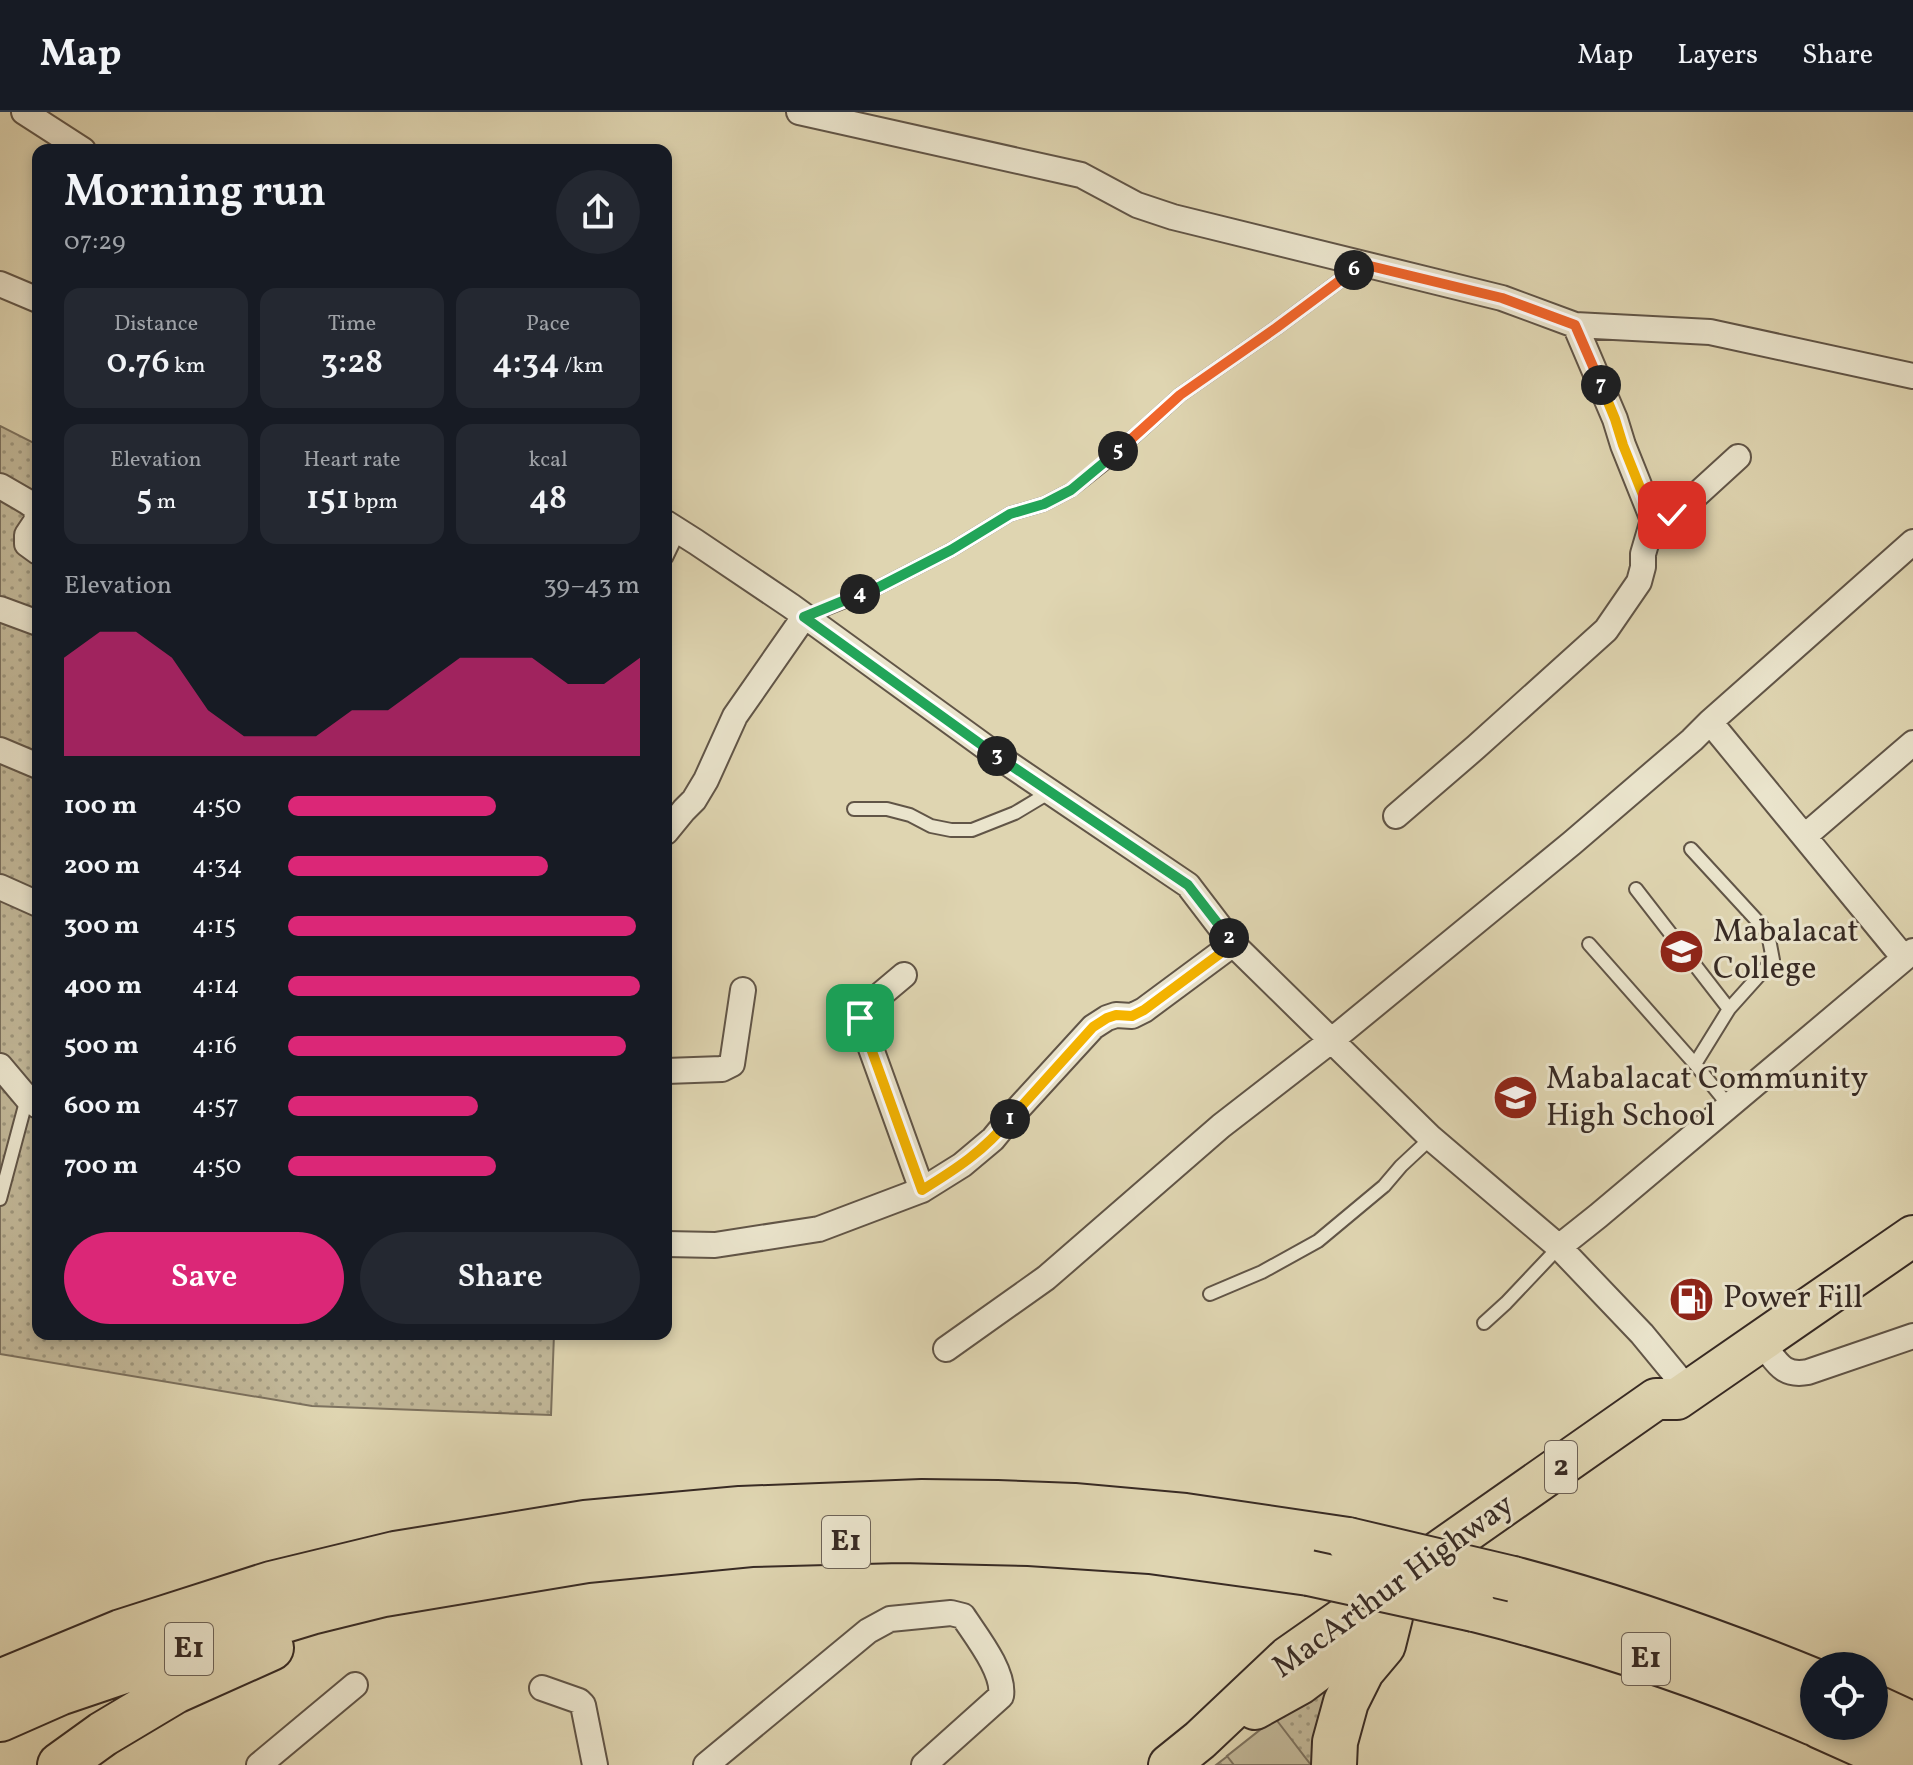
<!DOCTYPE html>
<html lang="en">
<head>
<meta charset="utf-8">
<style>
  :root { --surface:#171b24; --page:#242831; --text:#f1f3f6; --muted:#9ea1a6; --line:#363941; --accent:#db2777 }
  body { margin:0; font-family:Vollkorn,serif; background:var(--page); color:var(--text); height:100vh; display:flex; flex-direction:column; font-size:30px; white-space:nowrap }
  * { box-sizing:border-box; margin:0 }
  p { font-size:26px; color:var(--muted) }
  .icon { flex:none; width:44px; height:44px; fill:none; stroke:currentColor; stroke-width:2; stroke-linecap:round; stroke-linejoin:round }
  .map { position:relative; flex:1; overflow:hidden }
  .details { position:absolute; left:32px; top:32px; width:640px; height:1196px; display:flex; flex-direction:column; background:var(--surface); border-radius:16px; box-shadow:0 4px 12px #0003 }
  .details>* { flex:none }
  .tools { position:absolute; left:1800px; top:1540px; display:grid; gap:16px }
  .tools a { display:grid; place-items:center; width:88px; height:88px; border-radius:50%; background:var(--surface); box-shadow:0 4px 12px #0003; font-size:40px }
  .pin { position:absolute; display:grid; place-items:center; width:68px; height:68px; color:#fff; margin:-34px; border-radius:16px; box-shadow:0 4px 12px #0006 }
  .km { position:absolute; width:40px; height:40px; margin:-20px; border-radius:50%; background:#222; color:#fff; font-size:22px; line-height:40px; text-align:center }
  .round { display:grid; place-items:center; flex:none; width:84px; height:84px; border-radius:42px; background:var(--page) }
  .summary { display:flex; align-items:center; justify-content:space-between; height:136px; padding:0 32px }
  h1 { font-size:44px; font-weight:600; line-height:60px }
  .figures { display:grid; grid-template-columns:repeat(3,1fr); gap:12px; height:136px; padding:8px 32px }
  .figures div { display:grid; align-content:center; border-radius:16px; background:var(--page); text-align:center }
  .figures b { font-size:34px; font-weight:600 }
  .figures small { font-size:22px; font-weight:400 }
  .figures p { font-size:22px }
  .chart { height:224px; padding:16px 32px }
  .chart p { display:flex; justify-content:space-between }
  .chart svg { width:100%; height:144px; margin-top:8px; fill:var(--accent); opacity:.7 }
  .cta { display:flex; gap:16px; margin-top:auto; padding:16px 32px }
  .cta a { flex:1; height:92px; border-radius:48px; background:var(--accent); color:#fff; font-size:32px; font-weight:600; line-height:92px; text-align:center }
  .cta a+a { background:var(--page); color:var(--text) }
  ul { padding:0 32px; list-style:none; font-size:26px }
  li { display:grid; grid-template-columns:128px 96px 1fr; align-items:center; height:60px }
  li i { height:20px; border-radius:10px; background:var(--accent) }
  header { display:flex; align-items:center; gap:48px; box-sizing:border-box; height:112px; padding:0 40px; background:var(--surface); border-bottom:2px solid var(--line) }
  header strong { font-size:38px }
  nav { display:flex; gap:44px; margin-inline-start:auto; font-size:28px }
  .map>svg:first-child { display:block }
  .grass { fill:url(#grass-dots); stroke:#7c715e; stroke-width:2 }
  .park { fill:#c2b899; stroke:#7c715e; stroke-width:2 }
  .lines { fill:none; stroke-linecap:round; stroke-linejoin:round }
  .service-casing { stroke:#615547; stroke-width:16 }
  .minor-casing { stroke:#615547; stroke-width:28 }
  .trunk-casing { stroke:#372a24; stroke-width:44 }
  .motorway-casing { stroke:#372a24; stroke-width:48 }
  .service { stroke:#eae4cc; stroke-width:12 }
  .minor { stroke:#eae4cc; stroke-width:24 }
  .trunk { stroke:#dfd5b1; stroke-width:40 }
  .motorway { stroke:#dfd5b1; stroke-width:44 }
  .motorway-bridge-casing { stroke:#372a24; stroke-width:48; stroke-linecap:butt }
  .motorway-bridge { stroke:#dfd5b1; stroke-width:44 }
  .split-1-casing { stroke:#fff; stroke-width:16 }
  .split-2-casing { stroke:#fff; stroke-width:16 }
  .split-3-casing { stroke:#fff; stroke-width:16 }
  .split-4-casing { stroke:#fff; stroke-width:16 }
  .split-5-casing { stroke:#fff; stroke-width:16 }
  .split-6-casing { stroke:#fff; stroke-width:16 }
  .split-7-casing { stroke:#fff; stroke-width:16 }
  .split-8-casing { stroke:#fff; stroke-width:16 }
  .split-1 { stroke:#f5b400; stroke-width:10 }
  .split-2 { stroke:#f5b400; stroke-width:10 }
  .split-3 { stroke:#22a559; stroke-width:10 }
  .split-4 { stroke:#22a559; stroke-width:10 }
  .split-5 { stroke:#22a559; stroke-width:10 }
  .split-6 { stroke:#f0652b; stroke-width:10 }
  .split-7 { stroke:#f0652b; stroke-width:10 }
  .split-8 { stroke:#f5b400; stroke-width:10 }
  .labels { text-anchor:middle; dominant-baseline:central; stroke-width:6; stroke-linejoin:round; paint-order:stroke }
  .shield { fill:#eae4cc; stroke:#6d6256; stroke-width:2 }
  .shield-label { font-size:30px; font-weight:bold; fill:#372a24 }
  .poi-label { font-size:32px; fill:#372a24; stroke:#eae4cc; text-anchor:start }
  .street-label { font-size:32px; fill:#372a24; stroke:#eae4cc }
</style>
</head>
<body>
<header>
<strong>Map</strong>
<nav><a>Map</a><a>Layers</a><a>Share</a></nav>
</header>
<div class="map">
<svg width="1913" height="1653" viewBox="0 0 1913 1653">
  <defs>
    <pattern id="grass-dots" width="8" height="8" patternUnits="userSpaceOnUse" patternTransform="scale(2)"><rect width="8" height="8" fill="#c2b899"/><path d="M2 2h.1M6 6h.1" fill="none" stroke="#9e967d" stroke-width="1.8" stroke-linecap="round"/></pattern>
  </defs>
  <rect width="100%" height="100%" fill="#dfd5b1"/>
  <filter id="stains"><feTurbulence type="fractalNoise" baseFrequency=".0025" numOctaves="4"/><feColorMatrix values="0 0 0 0 .2 0 0 0 0 .09 0 0 0 0 .02 0 0 0 .5 -.17"/></filter>
  <radialGradient id="worn" r=".72"><stop offset=".6" stop-color="#630" stop-opacity="0"/><stop offset="1" stop-color="#630" stop-opacity=".3"/></radialGradient>
  <!-- grass -->
  <path class="grass" d="M0,314l38,19v889h516l-3,81 -239,-9 -312,-52z
    M1352,1548l-27,105h-109z"/>
  <!-- park -->
  <path class="park" d="M1275,1606l36,47h-77l-7,-9z"/>
  <g class="lines">
    <defs>
      <path id="service" d="M666,446l13,-27
        M805,505l72,-29 74,-38 59,-36 34,-10 27,-14 34,-27 75,-68 96,-67 86,-64
        M854,697h33l23,6 21,11 20,4h21l43,-17 35,-21
        M1691,737l70,76 8,14 4,21 -44,49 -34,55
        M1636,777l93,120
        M1589,832l106,120 34,42
        M0,1087l27,-101
        M1210,1182l52,-22 56,-31 66,-55 17,-20 30,-28
        M1484,1211l22,-20 53,-56"/>
      <path id="minor" d="M24,0l59,38
        M799,0l282,63 56,30 36,12 329,81 73,27 135,7 203,44
        M0,172l38,16
        M0,374l26,15 10,7 1,12 -10,15v9l11,8
        M1653,408l19,-5 9,-6 57,-52
        M666,411l30,19 95,64 215,156 182,123 45,59 198,194 128,109 83,87 47,57
        M0,497l38,14
        M1710,610l194,236
        M0,638l38,16
        M1396,704l80,-69 130,-117 33,-48 4,-15v-13l10,-34 -30,-75 -8,-26 -40,-94
        M666,720l18,-22 10,-10 12,-20 29,-64 69,-99
        M1805,724l108,-93
        M0,775l38,17
        M904,863l-44,37v6l62,172
        M0,954l27,32 11,8
        M666,959l56,-2 10,-5 11,-74
        M666,1132l49,1 104,-16 103,-39 40,-25 31,-26 23,-28 77,-84 14,-9 9,-3 16,1 12,-6 89,-66
        M1559,1135l39,-31 315,-265
        M1761,1230c16,19 20,35 47,30l105,-36
        M946,1237l100,-71 175,-152 111,-86 240,-197 120,-103 18,-18 203,-180
        M542,1576l37,13 4,4 12,60
        M259,1653l96,-80
        M706,1653l162,-134 22,-12 61,-6 12,3c13,20 42,56 38,80l-77,69"/>
      <path id="trunk" d="M1255,1597l45,-25 61,-46
        M1169,1653l31,-25 88,-83 368,-258h21l236,-163"/>
      <path id="motorway" d="M1513,1467c103,27 203,62 301,102
        M1474,1497c116,29 230,66 340,114
        M0,1570l121,-50 150,-48 124,-30 190,-31 155,-14 182,-7 75,1 77,3 111,10 163,24
        M1874,1595l39,18
        M0,1607l59,-26 124,-42 128,-39 73,-18 203,-34 164,-16 149,-4 129,3 121,8 159,22
        M1820,1614l87,39
        M60,1653l43,-31 72,-43 96,-43
        M1334,1653l1,-23 11,-40 16,-32 21,-25 7,-28"/>
    </defs>
    <!-- service casing -->
    <use href="#service" class="service-casing"/>
    <!-- minor casing -->
    <use href="#minor" class="minor-casing"/>
    <!-- trunk casing -->
    <use href="#trunk" class="trunk-casing"/>
    <!-- motorway casing -->
    <use href="#motorway" class="motorway-casing"/>
    <!-- service -->
    <use href="#service" class="service"/>
    <!-- minor -->
    <use href="#minor" class="minor"/>
    <!-- trunk -->
    <use href="#trunk" class="trunk"/>
    <!-- motorway -->
    <use href="#motorway" class="motorway"/>
    <defs>
      <path id="motorway-bridge" d="M1348,1428l165,39
        M1309,1461l165,36"/>
    </defs>
    <!-- motorway-bridge casing -->
    <use href="#motorway-bridge" class="motorway-bridge-casing"/>
    <!-- motorway-bridge -->
    <use href="#motorway-bridge" class="motorway-bridge"/>
  </g>
  <g class="lines">
    <defs>
      <path id="split-1" d="M860,906l62,172c34,-21 62,-39 88,-71"/>
      <path id="split-2" d="M1010,1007l83,-92 14,-9 9,-3 16,1 12,-6 89,-66 -4,-6"/>
      <path id="split-3" d="M997,644l191,129 41,53"/>
      <path id="split-4" d="M860,482l-56,23 193,139"/>
      <path id="split-5" d="M860,482l17,-6 74,-38 59,-36 34,-10 27,-14 47,-39"/>
      <path id="split-6" d="M1118,339l62,-56 96,-67 78,-58"/>
      <path id="split-7" d="M1354,158l8,-6 140,34 73,27 26,60"/>
      <path id="split-8" d="M1601,273l14,34 8,26 30,75 19,-5"/>
    </defs>
    <!-- split-1 casing -->
    <use href="#split-1" class="split-1-casing"/>
    <!-- split-2 casing -->
    <use href="#split-2" class="split-2-casing"/>
    <!-- split-3 casing -->
    <use href="#split-3" class="split-3-casing"/>
    <!-- split-4 casing -->
    <use href="#split-4" class="split-4-casing"/>
    <!-- split-5 casing -->
    <use href="#split-5" class="split-5-casing"/>
    <!-- split-6 casing -->
    <use href="#split-6" class="split-6-casing"/>
    <!-- split-7 casing -->
    <use href="#split-7" class="split-7-casing"/>
    <!-- split-8 casing -->
    <use href="#split-8" class="split-8-casing"/>
    <!-- split-1 -->
    <use href="#split-1" class="split-1"/>
    <!-- split-2 -->
    <use href="#split-2" class="split-2"/>
    <!-- split-3 -->
    <use href="#split-3" class="split-3"/>
    <!-- split-4 -->
    <use href="#split-4" class="split-4"/>
    <!-- split-5 -->
    <use href="#split-5" class="split-5"/>
    <!-- split-6 -->
    <use href="#split-6" class="split-6"/>
    <!-- split-7 -->
    <use href="#split-7" class="split-7"/>
    <!-- split-8 -->
    <use href="#split-8" class="split-8"/>
  </g>
  <!-- icons -->
  <defs>
    <symbol id="university-disc" viewBox="-11 -11 22 22"><circle r="9.5" fill="#8f2418" stroke="#eae4cc"/><path d="M0-5L7-2L0 1L-7-2ZM-4 1L0 2.5L4 1V4Q0 6-4 4Z" fill="#fff"/></symbol>
    <symbol id="school-disc" viewBox="-11 -11 22 22"><circle r="9.5" fill="#8f2418" stroke="#eae4cc"/><path d="M0-5L7-2L0 1L-7-2ZM-4 1L0 2.5L4 1V4Q0 6-4 4Z" fill="#fff"/></symbol>
    <symbol id="fuel-disc" viewBox="-11 -11 22 22"><circle r="9.5" fill="#8f2418" stroke="#eae4cc"/><path d="M-5.5-6h7V0h2V4h1.3V-2.5L3-4.5l.8-.8L6-3V5H2.5V1h-1V6h-7ZM-4.2-4.7v3.2H.2V-4.7Z" fill="#fff"/></symbol>
  </defs>
  <g fill-rule="evenodd">
    <use href="#university-disc" x="1656" y="814" width="51" height="51"/>
    <use href="#school-disc" x="1490" y="960" width="51" height="51"/>
    <use href="#fuel-disc" x="1666" y="1162" width="51" height="51"/>
  </g>
  <g class="labels">
    <!-- shield labels -->
    <g class="shield">
      <rect x="1545" y="1329" width="32" height="52" rx="6"/>
      <rect x="822" y="1404" width="48" height="52" rx="6"/>
      <rect x="165" y="1511" width="48" height="52" rx="6"/>
      <rect x="1622" y="1521" width="48" height="52" rx="6"/>
    </g>
    <g class="shield-label">
      <text x="1561" y="1355">2</text>
      <text x="846" y="1430">E1</text>
      <text x="189" y="1537">E1</text>
      <text x="1646" y="1547">E1</text>
    </g>
    <!-- poi labels -->
    <g class="poi-label">
      <text x="1713" y="821">Mabalacat<tspan x="1713" dy="37">College</tspan></text>
      <text x="1546" y="968">Mabalacat Community<tspan x="1546" dy="37">High School</tspan></text>
      <text x="1723" y="1187">Power Fill</text>
    </g>
    <!-- street labels -->
    <g class="street-label">
      <text transform="translate(1394 1475) rotate(-36)">MacArthur Highway</text>
    </g>
  </g>
  <rect width="100%" height="100%" filter="url(#stains)"/>
  <rect width="100%" height="100%" fill="url(#worn)"/>
</svg>
<div class="tools">
<a><svg class="icon" aria-label="locate" viewBox="0 0 24 24"><circle cx="12" cy="12" r="6"/><path d="M12 2v4M12 18v4M2 12h4M18 12h4"/></svg></a>
</div>
<div class="pin" style="left:860px;top:906px;background:#1e9e55"><svg class="icon" aria-label="arrive" viewBox="0 0 24 24"><path d="M6 21V4h12l-3 4 3 4H6"/></svg></div>
<div class="pin" style="left:1672px;top:403px;background:#d93025"><svg class="icon" aria-label="check" viewBox="0 0 24 24"><path d="M5 12l5 5 9-10"/></svg></div>
<b class="km" style="left:1010px;top:1007px">1</b>
<b class="km" style="left:1229px;top:826px">2</b>
<b class="km" style="left:997px;top:644px">3</b>
<b class="km" style="left:860px;top:482px">4</b>
<b class="km" style="left:1118px;top:339px">5</b>
<b class="km" style="left:1354px;top:158px">6</b>
<b class="km" style="left:1601px;top:273px">7</b>
<section class="details">
<div class="summary"><div><h1>Morning run</h1><p>07:29</p></div><a class="round"><svg class="icon" aria-label="share" viewBox="0 0 24 24"><path d="M12 15V3M7 8l5-5 5 5M5 13v7h14v-7"/></svg></a></div>
<div class="figures">
<div><p>Distance</p><b>0.76<small> km</small></b></div>
<div><p>Time</p><b>3:28</b></div>
<div><p>Pace</p><b>4:34<small> /km</small></b></div>
</div>
<div class="figures">
<div><p>Elevation</p><b>5<small> m</small></b></div>
<div><p>Heart rate</p><b>151<small> bpm</small></b></div>
<div><p>kcal</p><b>48</b></div>
</div>
<div class="chart"><p><span>Elevation</span>39–43 m</p>
<svg viewBox="0 0 160 44" preserveAspectRatio="none"><path d="M0 44V14L10 6L20 6L30 14L40 30L50 38L60 38L70 38L80 30L90 30L100 22L110 14L120 14L130 14L140 22L150 22L160 14V44z"/></svg>
</div>
<ul>
<li><b>100 m</b>4:50<i style="width:59%"></i></li>
<li><b>200 m</b>4:34<i style="width:74%"></i></li>
<li><b>300 m</b>4:15<i style="width:99%"></i></li>
<li><b>400 m</b>4:14<i style="width:100%"></i></li>
<li><b>500 m</b>4:16<i style="width:96%"></i></li>
<li><b>600 m</b>4:57<i style="width:54%"></i></li>
<li><b>700 m</b>4:50<i style="width:59%"></i></li>
</ul>
<div class="cta"><a>Save</a><a>Share</a></div>
</section>
</div>
</body>
</html>
